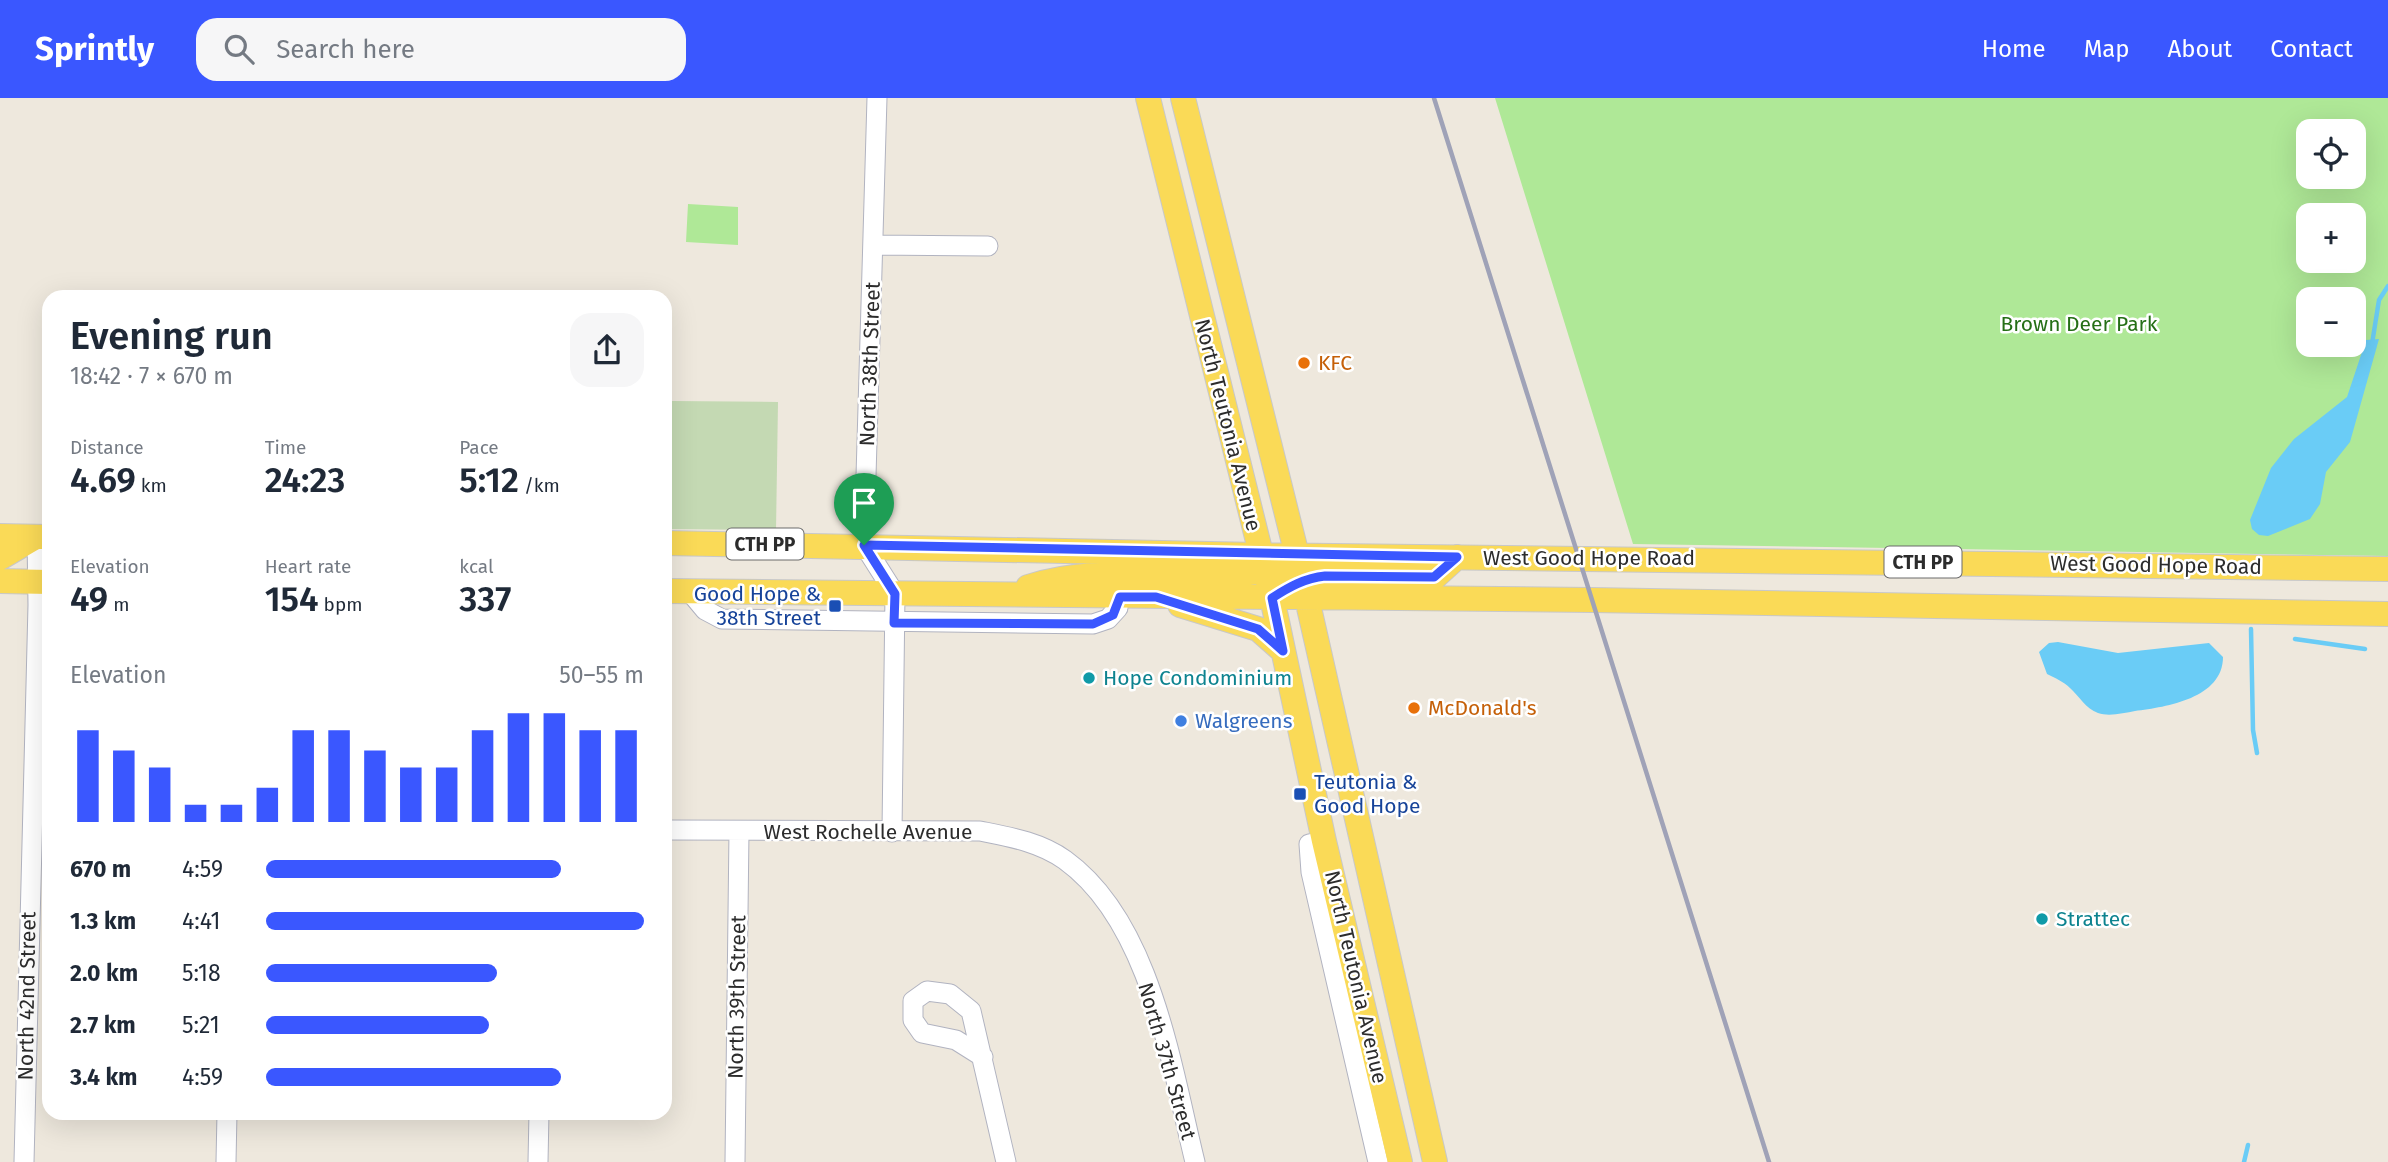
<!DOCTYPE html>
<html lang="en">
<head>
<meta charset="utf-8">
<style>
  :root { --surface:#fff; --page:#f6f6f7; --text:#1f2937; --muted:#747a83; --accent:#3a57ff }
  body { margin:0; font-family:"Fira Sans",sans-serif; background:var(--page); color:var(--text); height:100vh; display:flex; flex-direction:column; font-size:26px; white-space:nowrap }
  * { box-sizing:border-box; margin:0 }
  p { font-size:23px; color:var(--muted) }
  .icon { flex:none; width:38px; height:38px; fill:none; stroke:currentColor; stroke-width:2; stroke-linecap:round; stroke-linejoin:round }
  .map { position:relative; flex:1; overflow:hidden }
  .drawer { position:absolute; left:42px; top:192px; width:630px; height:830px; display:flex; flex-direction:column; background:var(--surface); border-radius:21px; box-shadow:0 7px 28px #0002 }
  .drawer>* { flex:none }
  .fabs { position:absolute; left:2296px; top:21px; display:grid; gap:14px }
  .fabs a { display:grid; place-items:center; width:70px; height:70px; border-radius:14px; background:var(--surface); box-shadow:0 7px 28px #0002; font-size:35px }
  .pin { position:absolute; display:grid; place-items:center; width:60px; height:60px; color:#fff; margin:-72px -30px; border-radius:50% 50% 50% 0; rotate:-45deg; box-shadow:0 0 7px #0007 }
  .pin .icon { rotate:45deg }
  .round { display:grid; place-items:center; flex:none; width:74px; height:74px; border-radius:21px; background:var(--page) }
  .head { display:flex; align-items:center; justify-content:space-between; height:119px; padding:0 28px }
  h1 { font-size:38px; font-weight:600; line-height:52px }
  .metrics { display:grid; grid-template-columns:repeat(3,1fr); gap:10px; height:119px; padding:7px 28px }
  .metrics div { display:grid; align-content:center }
  .metrics b { font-size:35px; font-weight:600 }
  .metrics small { font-size:19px; font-weight:400 }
  .metrics p { font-size:19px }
  .chart { height:196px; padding:14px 28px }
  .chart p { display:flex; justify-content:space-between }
  .chart svg { width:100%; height:126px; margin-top:7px; stroke:var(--accent); stroke-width:6 }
  ul { padding:0 28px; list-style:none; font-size:23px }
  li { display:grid; grid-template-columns:112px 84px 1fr; align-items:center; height:52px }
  li i { height:18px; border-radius:9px; background:var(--accent) }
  header { display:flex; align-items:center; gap:42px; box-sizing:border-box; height:98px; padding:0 35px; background:var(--accent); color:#fff }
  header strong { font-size:33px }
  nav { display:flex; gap:38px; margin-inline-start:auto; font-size:24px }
  .search { width:490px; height:63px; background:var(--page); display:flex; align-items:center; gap:18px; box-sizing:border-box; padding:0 24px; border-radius:21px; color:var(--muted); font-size:26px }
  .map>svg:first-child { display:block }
  .green { fill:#afe897; fill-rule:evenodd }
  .cemetery { fill:#c4d9b3 }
  .water { fill:#6accf6 }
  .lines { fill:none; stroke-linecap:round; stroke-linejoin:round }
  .stream { stroke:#6accf6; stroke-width:4.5 }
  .minor-casing { stroke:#b1b3c0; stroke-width:21 }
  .major-casing { stroke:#c8c8c8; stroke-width:26 }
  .minor { stroke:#fff; stroke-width:19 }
  .major { stroke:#fada57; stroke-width:24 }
  .rail { stroke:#9fa2b7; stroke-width:4.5 }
  .route-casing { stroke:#fff; stroke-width:14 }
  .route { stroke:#3a57ff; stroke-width:9 }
  .food-dot { fill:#e8710a; stroke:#fff; stroke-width:2.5 }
  .transit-dot { fill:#1a4fb4; stroke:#fff; stroke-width:2.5 }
  .culture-dot { fill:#0f9aa8; stroke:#fff; stroke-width:2.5 }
  .shop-dot { fill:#3f7fe0; stroke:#fff; stroke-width:2.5 }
  .labels { text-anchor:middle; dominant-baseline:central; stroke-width:5; stroke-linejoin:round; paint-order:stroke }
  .shield { fill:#fff; stroke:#6b6b6b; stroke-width:2 }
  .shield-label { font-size:19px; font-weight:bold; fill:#2c2c2c }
  .park-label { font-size:21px; fill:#256f16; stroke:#fff }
  .food-label { font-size:21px; fill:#c56008; stroke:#fff; text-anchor:start }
  .street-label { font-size:21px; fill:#2c2c2c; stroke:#fff }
  .transit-label { font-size:21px; fill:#164399; stroke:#fff; text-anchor:end }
  .culture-label { font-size:21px; fill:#0d838f; stroke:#fff; text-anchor:start }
  .shop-label { font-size:21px; fill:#366cbe; stroke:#fff; text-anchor:start }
</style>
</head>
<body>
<header>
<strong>Sprintly</strong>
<div class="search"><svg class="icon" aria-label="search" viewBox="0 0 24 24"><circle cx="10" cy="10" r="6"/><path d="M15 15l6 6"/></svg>Search here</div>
<nav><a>Home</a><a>Map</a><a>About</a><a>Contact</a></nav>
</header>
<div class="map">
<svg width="2388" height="1064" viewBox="0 0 2388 1064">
  <rect width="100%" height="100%" fill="#eee8dd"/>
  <!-- green -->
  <path class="green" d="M1495,0h893v458l-755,-12zM2308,33h46v46h-46zM2308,117h46v46h-46zM2308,201h46v46h-46z
    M688,106l50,3v38l-52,-3z"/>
  <!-- cemetery -->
  <path class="cemetery" d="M672,303l106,1 -2,128 -107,-1z"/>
  <!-- water -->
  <path class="water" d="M2379,241l-29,103 -24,30 -6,32 -10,15 -42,17 -9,-1 -7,-6 -2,-9 21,-52 23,-29 53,-42 19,-57z
    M2058,544l60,11 91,-10 14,14c0,41 -56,50 -88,54 -11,2 -26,6 -37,2 -12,-4 -19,-17 -28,-25 -6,-6 -15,-10 -23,-14l-8,-22 10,-9z"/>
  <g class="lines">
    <!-- stream -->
    <path class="stream" d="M2372,246l7,-44 9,-14
      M2251,531l2,101 4,23
      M2295,541l70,10
      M2244,1064l4,-17"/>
    <defs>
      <path id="minor" d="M877,0l-13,447 31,49 -3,238
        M873,147l115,1
        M690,494l15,18 17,9 371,5 15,-5 10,-11v-26
        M665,732l315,1c30,6 60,11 85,29 86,62 106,205 130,302
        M1324,743l-15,3 2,28 67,290
        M983,959l-27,-17 -34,-7 -9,-13v-19l14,-10 23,3 21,17 35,151
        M24,1064l14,-557 -1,-68
        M226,1064l1,-49
        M538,1064l1,-49
        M735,1064l4,-331"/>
      <path id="major" d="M1148,0l124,500 52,243 76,321
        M1183,0l114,457 138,607
        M0,438l49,1
        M665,445l594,12 1129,14
        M0,460l36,-21
        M0,483l49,1
        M1028,489c82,-27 169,0 252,-19
        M1287,490l25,-11 13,-1 110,1 22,-20
        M665,493l927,9 796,14
        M1180,507l78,24 25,22"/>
    </defs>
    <!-- minor casing -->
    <use href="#minor" class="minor-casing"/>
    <!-- major casing -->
    <use href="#major" class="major-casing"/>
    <!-- minor -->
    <use href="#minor" class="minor"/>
    <!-- major -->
    <use href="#major" class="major"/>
    <!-- rail -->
    <path class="rail" d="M1434,0l335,1064"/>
  </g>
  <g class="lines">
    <defs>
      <path id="route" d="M864,447l593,12 -23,20 -109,-1c-20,2 -36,11 -53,22l11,53 -25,-22 -102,-32h-36l-7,18 -20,9 -199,-1 1,-29z"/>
    </defs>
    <!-- route casing -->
    <use href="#route" class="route-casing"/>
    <!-- route -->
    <use href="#route" class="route"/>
  </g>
  <!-- markers -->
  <g class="food-dot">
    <circle cx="1304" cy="265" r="7"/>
    <circle cx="1414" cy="610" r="7"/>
  </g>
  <g class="transit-dot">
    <rect x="828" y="501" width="14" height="14" rx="3.5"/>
    <rect x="1293" y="689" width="14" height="14" rx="3.5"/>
  </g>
  <g class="culture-dot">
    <circle cx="1089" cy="580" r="7"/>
    <circle cx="2042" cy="821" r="7"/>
  </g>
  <circle class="shop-dot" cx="1181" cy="623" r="7"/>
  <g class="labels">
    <!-- shield labels -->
    <g class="shield">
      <rect x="726.5" y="430.5" width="77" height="31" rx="5"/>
      <rect x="1884.5" y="448.5" width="77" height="31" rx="5"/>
    </g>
    <g class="shield-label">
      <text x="765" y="446">CTH PP</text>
      <text x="1923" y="464">CTH PP</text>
    </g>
    <!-- park labels -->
    <g class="park-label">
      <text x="2079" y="226">Brown Deer Park</text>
    </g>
    <!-- food labels -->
    <g class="food-label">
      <text x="1318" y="265">KFC</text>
      <text x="1428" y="610">McDonald's</text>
    </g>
    <!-- street labels -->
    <g class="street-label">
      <text transform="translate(870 266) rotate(-88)">North 38th Street</text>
      <text transform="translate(1228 327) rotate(76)">North Teutonia Avenue</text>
      <text x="1589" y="460">West Good Hope Road</text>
      <text transform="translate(2156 467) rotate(1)">West Good Hope Road</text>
      <text x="868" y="734">West Rochelle Avenue</text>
      <text transform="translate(1356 879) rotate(77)">North Teutonia Avenue</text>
      <text transform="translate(27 898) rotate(-89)">North 42nd Street</text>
      <text transform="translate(737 899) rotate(-89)">North 39th Street</text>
      <text transform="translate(1167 963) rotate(74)">North 37th Street</text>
    </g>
    <!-- transit labels -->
    <g class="transit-label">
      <text x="821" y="496">Good Hope &amp;<tspan x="821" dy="24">38th Street</tspan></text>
      <text x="1314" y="684" text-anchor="start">Teutonia &amp;<tspan x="1314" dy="24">Good Hope</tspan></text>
    </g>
    <!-- culture labels -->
    <g class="culture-label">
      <text x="1103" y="580">Hope Condominium</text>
      <text x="2056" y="821">Strattec</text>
    </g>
    <!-- shop labels -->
    <g class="shop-label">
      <text x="1195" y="623">Walgreens</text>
    </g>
  </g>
</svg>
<div class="fabs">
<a><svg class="icon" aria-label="locate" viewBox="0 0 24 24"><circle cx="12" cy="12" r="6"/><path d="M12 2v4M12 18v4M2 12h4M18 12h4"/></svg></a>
<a>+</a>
<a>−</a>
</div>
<div class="pin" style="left:864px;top:447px;background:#1e9e55"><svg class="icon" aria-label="arrive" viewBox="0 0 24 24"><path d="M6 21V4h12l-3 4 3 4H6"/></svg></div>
<section class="drawer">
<div class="head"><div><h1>Evening run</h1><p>18:42 · 7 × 670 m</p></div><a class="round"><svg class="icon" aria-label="share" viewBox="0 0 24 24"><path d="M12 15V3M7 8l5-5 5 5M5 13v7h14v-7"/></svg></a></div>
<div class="metrics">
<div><p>Distance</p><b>4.69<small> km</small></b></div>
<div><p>Time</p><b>24:23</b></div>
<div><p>Pace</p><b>5:12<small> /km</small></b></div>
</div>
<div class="metrics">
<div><p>Elevation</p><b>49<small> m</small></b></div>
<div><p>Heart rate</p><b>154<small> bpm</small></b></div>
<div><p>kcal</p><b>337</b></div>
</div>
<div class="chart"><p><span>Elevation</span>50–55 m</p>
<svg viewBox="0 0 160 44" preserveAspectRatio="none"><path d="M5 44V12M15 44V19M25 44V25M35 44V38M45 44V38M55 44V32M65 44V12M75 44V12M85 44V19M95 44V25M105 44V25M115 44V12M125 44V6M135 44V6M145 44V12M155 44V12"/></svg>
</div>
<ul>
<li><b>670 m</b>4:59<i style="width:78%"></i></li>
<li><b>1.3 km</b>4:41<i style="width:100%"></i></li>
<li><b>2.0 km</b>5:18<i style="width:61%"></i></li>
<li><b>2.7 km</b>5:21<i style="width:59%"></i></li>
<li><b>3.4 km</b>4:59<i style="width:78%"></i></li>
</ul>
</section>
</div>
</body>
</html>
